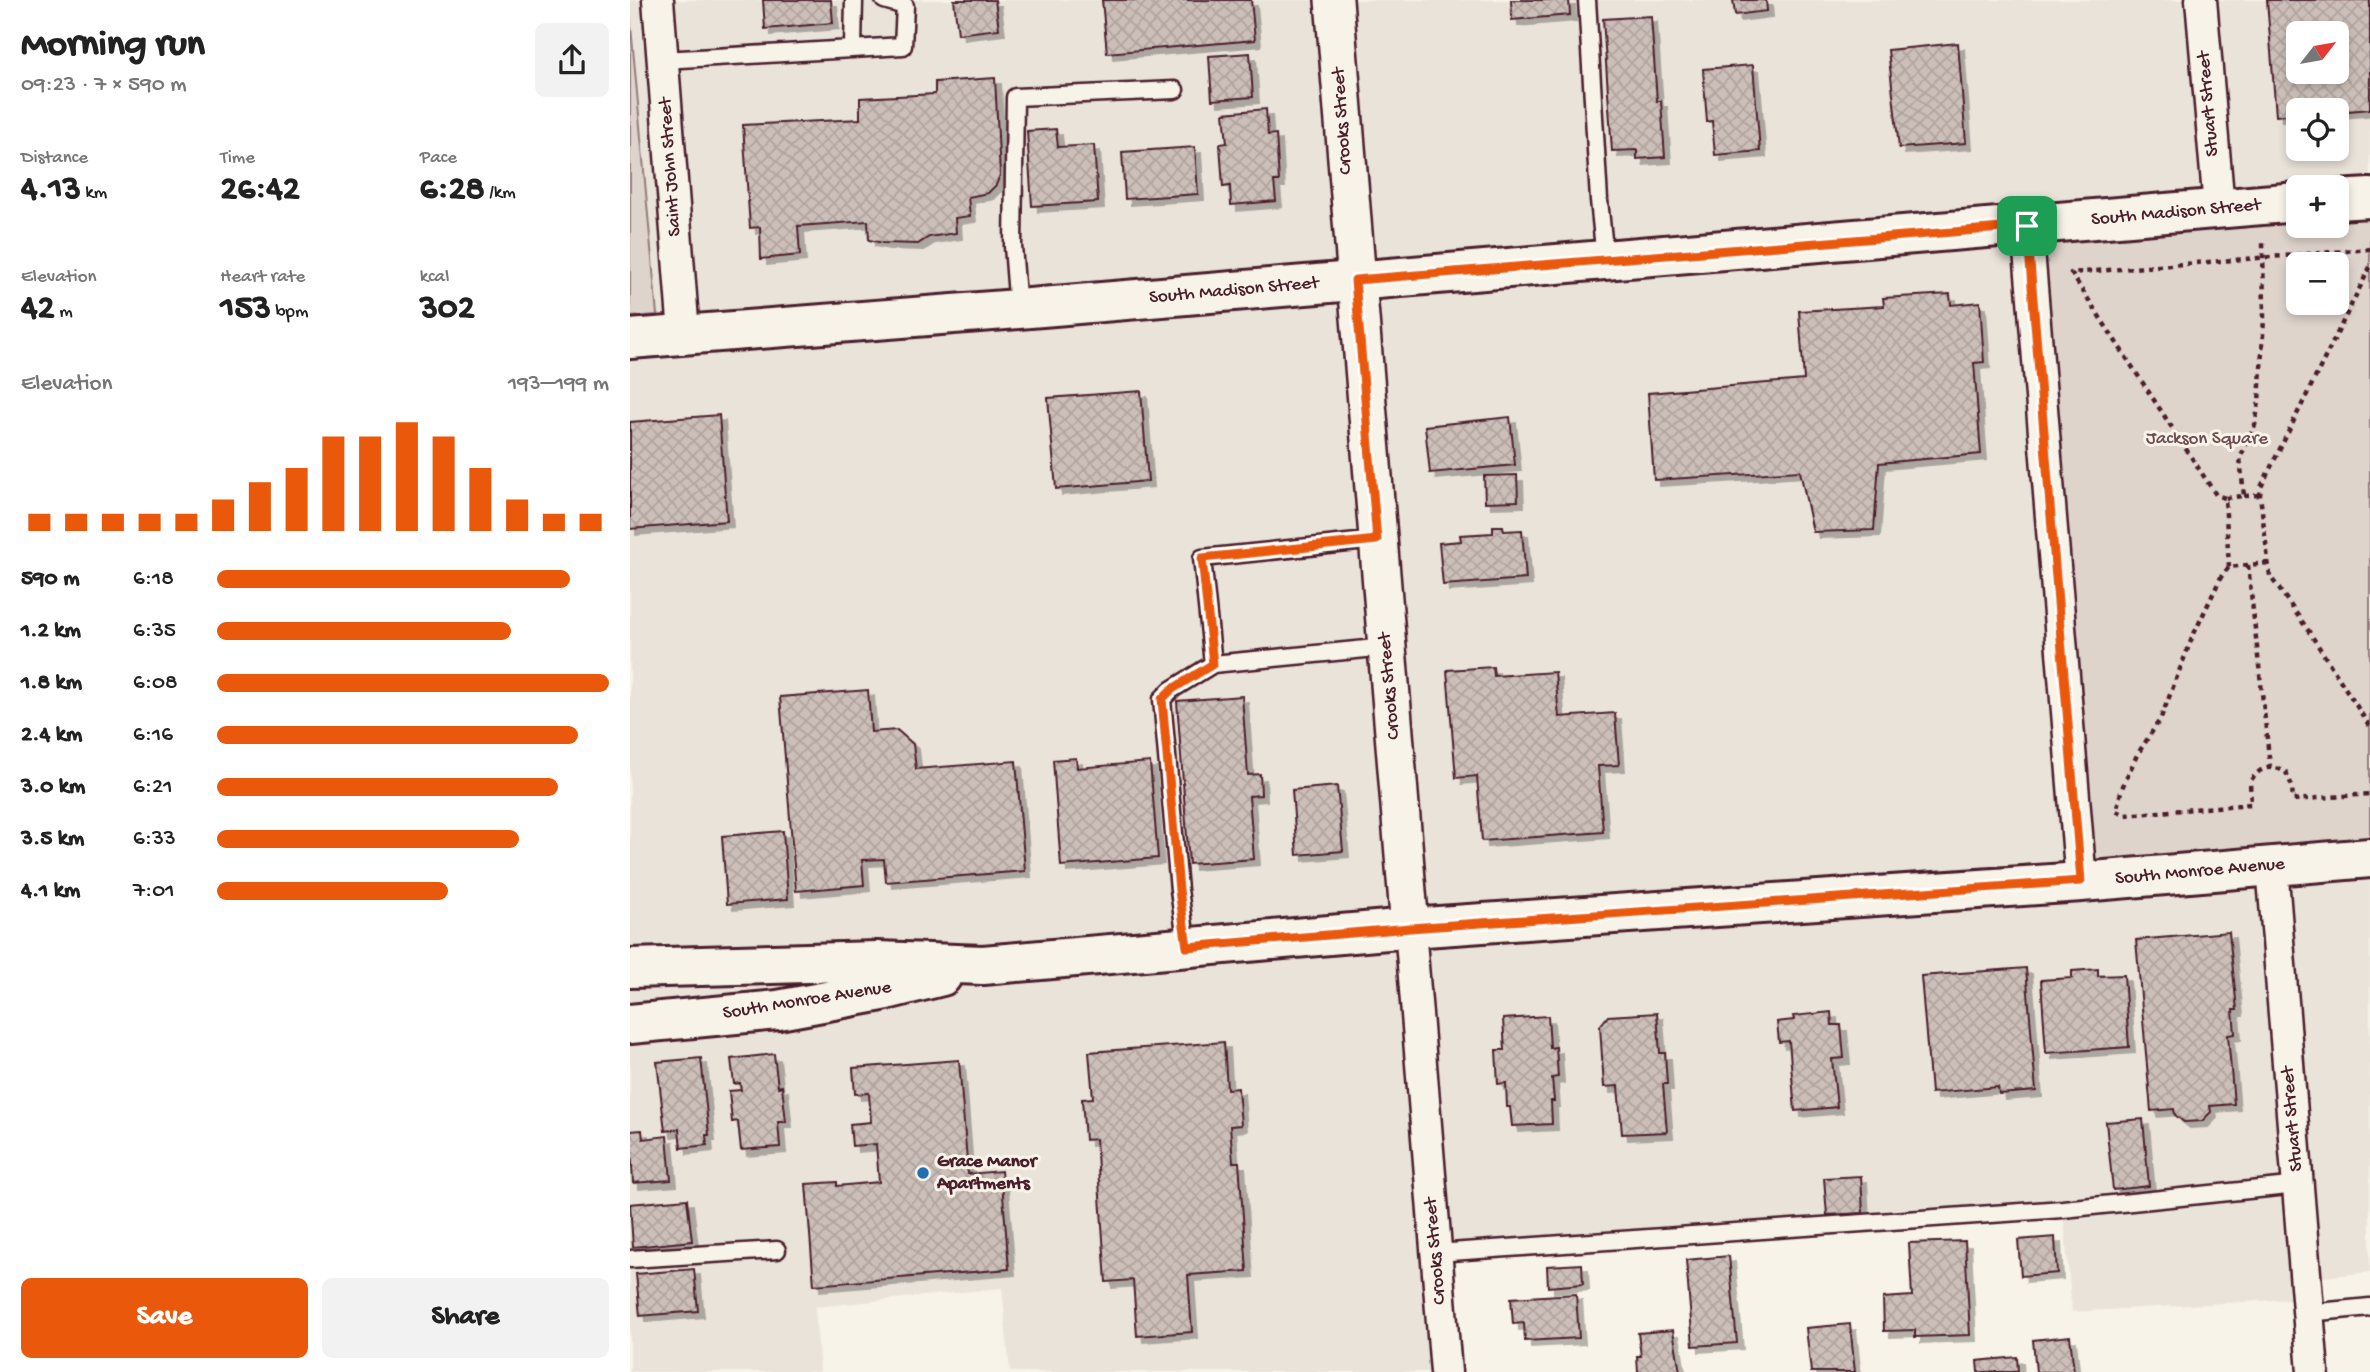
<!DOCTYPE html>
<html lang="en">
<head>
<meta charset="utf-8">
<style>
  :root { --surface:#fff; --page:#f2f2f2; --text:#222; --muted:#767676; --accent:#ea580c }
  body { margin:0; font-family:"Gochi Hand",sans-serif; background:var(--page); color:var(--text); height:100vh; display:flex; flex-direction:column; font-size:26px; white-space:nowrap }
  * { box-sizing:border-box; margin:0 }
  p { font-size:23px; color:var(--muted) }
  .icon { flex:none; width:38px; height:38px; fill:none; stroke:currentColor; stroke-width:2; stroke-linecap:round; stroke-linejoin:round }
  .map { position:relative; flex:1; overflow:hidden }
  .panel { display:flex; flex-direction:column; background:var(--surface); width:630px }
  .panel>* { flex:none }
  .needle { width:46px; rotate:59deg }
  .fabs { position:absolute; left:1656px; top:21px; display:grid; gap:14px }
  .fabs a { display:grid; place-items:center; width:63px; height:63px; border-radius:10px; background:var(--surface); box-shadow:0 4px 10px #0003; font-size:35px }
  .pin { position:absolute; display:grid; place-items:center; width:60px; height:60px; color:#fff; margin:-30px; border-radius:14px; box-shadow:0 4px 10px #0006 }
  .round { display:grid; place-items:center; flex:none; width:74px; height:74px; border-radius:10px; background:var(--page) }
  .overview { display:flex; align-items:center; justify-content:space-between; height:119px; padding:0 21px }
  h1 { font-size:38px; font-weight:700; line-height:52px }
  .stats { display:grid; grid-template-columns:repeat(3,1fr); gap:10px; height:119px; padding:7px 21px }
  .stats div { display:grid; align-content:center }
  .stats b { font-size:35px; font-weight:700 }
  .stats small { font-size:19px; font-weight:400 }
  .stats p { font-size:19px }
  .chart { height:196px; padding:14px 21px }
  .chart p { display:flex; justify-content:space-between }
  .chart svg { width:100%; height:126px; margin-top:7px; stroke:var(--accent); stroke-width:6 }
  .button { display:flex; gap:14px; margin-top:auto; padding:14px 21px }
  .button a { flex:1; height:80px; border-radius:10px; background:var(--accent); color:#fff; font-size:28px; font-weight:700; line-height:80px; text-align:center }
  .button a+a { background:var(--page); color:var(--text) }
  ul { padding:0 21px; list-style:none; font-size:23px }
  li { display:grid; grid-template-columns:112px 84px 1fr; align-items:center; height:52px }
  li i { height:18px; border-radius:9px; background:var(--accent) }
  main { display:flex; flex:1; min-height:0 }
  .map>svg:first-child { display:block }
  .built { fill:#eae3da; fill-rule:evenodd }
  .green { fill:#ded4cc; stroke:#947a7c; stroke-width:2; fill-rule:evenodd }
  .building { fill:url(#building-cross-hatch); stroke:#4a1f2b; stroke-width:2; fill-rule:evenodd; filter:url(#shadow) }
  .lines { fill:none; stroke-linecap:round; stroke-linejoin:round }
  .service-casing { stroke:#4a1f2b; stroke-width:21 }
  .minor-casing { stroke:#4a1f2b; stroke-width:35 }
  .tertiary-casing { stroke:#4a1f2b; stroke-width:42 }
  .secondary-casing { stroke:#4a1f2b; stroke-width:44 }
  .primary-casing { stroke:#4a1f2b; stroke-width:44 }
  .path { stroke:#4a1f2b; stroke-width:4.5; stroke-dasharray:5 5; stroke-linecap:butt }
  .service { stroke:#f7f3e8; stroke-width:16 }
  .minor { stroke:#f7f3e8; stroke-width:30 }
  .tertiary { stroke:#f7f3e8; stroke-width:37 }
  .secondary { stroke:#f7f3e8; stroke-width:38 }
  .primary { stroke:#f7f3e8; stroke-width:38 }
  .route-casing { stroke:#fff; stroke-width:14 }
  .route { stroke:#ea580c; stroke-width:9 }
  .poi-dot { fill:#1f6fb2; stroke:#f7f3e8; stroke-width:2.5 }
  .labels { text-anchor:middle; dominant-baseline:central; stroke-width:6; stroke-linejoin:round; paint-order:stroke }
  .street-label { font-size:19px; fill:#4a1f2b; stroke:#f7f3e8 }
  .park-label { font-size:19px; fill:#6f4c53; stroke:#f7f3e8 }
  .poi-label { font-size:19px; font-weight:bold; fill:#4a1f2b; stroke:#f7f3e8; text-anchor:start }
</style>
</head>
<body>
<main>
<section class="panel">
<div class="overview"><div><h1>Morning run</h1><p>09:23 · 7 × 590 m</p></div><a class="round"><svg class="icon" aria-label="share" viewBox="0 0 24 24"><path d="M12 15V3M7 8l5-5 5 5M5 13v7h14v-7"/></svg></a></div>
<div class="stats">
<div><p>Distance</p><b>4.13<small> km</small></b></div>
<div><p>Time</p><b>26:42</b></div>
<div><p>Pace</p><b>6:28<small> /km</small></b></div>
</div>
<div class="stats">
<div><p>Elevation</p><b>42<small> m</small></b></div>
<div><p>Heart rate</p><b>153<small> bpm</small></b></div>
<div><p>kcal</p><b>302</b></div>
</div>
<div class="chart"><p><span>Elevation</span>193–199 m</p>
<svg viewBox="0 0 160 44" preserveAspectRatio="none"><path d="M5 44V38M15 44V38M25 44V38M35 44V38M45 44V38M55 44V33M65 44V27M75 44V22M85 44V11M95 44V11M105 44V6M115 44V11M125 44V22M135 44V33M145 44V38M155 44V38"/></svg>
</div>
<ul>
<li><b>590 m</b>6:18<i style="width:90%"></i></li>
<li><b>1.2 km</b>6:35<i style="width:75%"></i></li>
<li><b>1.8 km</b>6:08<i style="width:100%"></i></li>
<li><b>2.4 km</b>6:16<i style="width:92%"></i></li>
<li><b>3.0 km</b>6:21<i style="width:87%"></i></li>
<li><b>3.5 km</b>6:33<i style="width:77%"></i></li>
<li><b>4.1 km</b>7:01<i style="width:59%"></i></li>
</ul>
<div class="button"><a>Save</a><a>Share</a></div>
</section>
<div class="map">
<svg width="1740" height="1372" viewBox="0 0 1740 1372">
  <defs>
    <pattern id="building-cross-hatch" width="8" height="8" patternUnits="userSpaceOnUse" patternTransform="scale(1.75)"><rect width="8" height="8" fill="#ccbfb9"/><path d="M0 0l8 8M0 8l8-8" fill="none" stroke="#b1a49f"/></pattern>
    <filter id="shadow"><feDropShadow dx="6" dy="6" stdDeviation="0" flood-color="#0004"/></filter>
  </defs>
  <rect width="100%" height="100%" fill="#f7f3e8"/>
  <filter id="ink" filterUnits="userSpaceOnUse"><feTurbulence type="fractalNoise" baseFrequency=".0143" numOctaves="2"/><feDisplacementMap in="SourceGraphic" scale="14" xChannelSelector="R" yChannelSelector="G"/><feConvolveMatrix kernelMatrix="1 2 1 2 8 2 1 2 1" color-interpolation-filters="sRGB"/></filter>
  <g filter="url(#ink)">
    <!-- built -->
    <path class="built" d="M0,0h1740v1272l-63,7 1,19 -236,14 -9,-103 -626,44 9,119h-436l-8,-84 -187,19 5,65h-190zM1668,33h38v39h-38zM1668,110h38v39h-38zM1668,187h38v39h-38zM1668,264h38v39h-38z"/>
    <!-- green -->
    <path class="green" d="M0,15l27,300 -27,2z
      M1740,198v660l-289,24 -54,-656 271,-24v24h38v-26zM1668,264h38v39h-38z"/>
    <!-- building -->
    <path class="building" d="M133,0h68l2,23 -68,6z
      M324,0h41l4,29 -41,5z
      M472,0h149l4,40 -148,13z
      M881,0h58l1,15 -58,5z
      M1103,0h33l1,11 -32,4z
      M1637,0h103v109l-34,3 -38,-2v4l-22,2zM1668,33h38v39h-38z
      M1021,16l6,85h4l4,56 -28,2v-9l-25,1 -9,-132z
      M1328,43l8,100 -67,5 -11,-98z
      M620,53l3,44 -41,3 -3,-44z
      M1123,65l7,86 -45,4 -3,-34 -5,1 -4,-53z
      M365,78l5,97 -4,10 -8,8 -20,4 2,19 -15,2 1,15 -27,4 -11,7 -35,-1 -14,-3 -1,-19 -70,5 2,29 -39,4 -1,-32 -10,1 -7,-103 117,-6v-21l75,-4v-12z
      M636,109l2,26 8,-1 3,47h-5l2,20 -45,4 -1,-19 -7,1 -3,-43 7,-1 -3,-30z
      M426,129l2,18 36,-2 4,57 -66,4 -5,-75z
      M565,147l3,47 -73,5 -3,-47z
      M1320,294l1,11 29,-3 4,60 -10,1 7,91 -102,9 -5,67 -61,2 -13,-61 -146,9 -6,-87 156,-13 -5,-69 85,-5 -1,-8z
      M511,391l7,90 -92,8 -8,-91z
      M89,415l8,106 -97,8v-107z
      M880,417l5,48 -85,8 -5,-47z
      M887,475l1,26 -33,1 -1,-26z
      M863,526h10l1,5 18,-1 4,49 -83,6 -4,-42 22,-2 -1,-6 33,-2z
      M863,667l1,9 61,-4 4,45 56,-4 4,52 -21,1 5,66 -121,9 -5,-65 -21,2 -9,-108z
      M238,690l3,42 26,-2 16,14 3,25 100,-8 9,110 -139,11 -2,-23 -22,1 2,25 -68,6 -16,-194z
      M612,696l6,79 12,-1 1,21 -12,1 5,63 -65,5 -12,-163z
      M446,758l1,10 73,-6 8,96 -97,8 -8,-106z
      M707,786l6,65 -46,4 -5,-65z
      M153,831l5,68 -61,5 -5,-68z
      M1599,932l8,78h-4l2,24 -7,1 6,69 -24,2 1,6 -9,9 -18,1 -9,-7 -1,-6 -23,2 -15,-171z
      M1396,968l10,123 -37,3 -1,-7 -67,6 -10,-117z
      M1468,969v7l26,-1 5,72 -83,6 -5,-73 31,-2v-7z
      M1201,1012l1,13h9l3,33 -12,1 5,48 -42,4 -6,-70 -10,1 -2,-20 17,-2 -1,-4z
      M1027,1013l3,40h5l2,31h-4l4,48 -45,2 -4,-48 -14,1 -4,-61 8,-10z
      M918,1016l2,32 6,-1 2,30 -6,1 2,23h-3l1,23 -40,2 -2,-19h-3l-1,-24 -8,1 -2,-34h9l-2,-31z
      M594,1042l3,47 11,-1 3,37 -11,1 3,36h6l8,109 -59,4 4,57 -55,4 -4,-56 -27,2 -10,-143 -11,1 -3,-41 11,-1 -4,-46z
      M144,1054l4,33 4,-1 4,36h-8l2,25 -39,3 -3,-29 -6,1 -3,-31 12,-1 -1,-7 -6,1 -3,-25z
      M71,1058l8,77h-3l1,10 -26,3 -2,-19 -14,2 -8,-69z
      M329,1060l9,114 33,-3 8,98 -195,16 -8,-101 31,-2v4l42,-4 -3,-38 -24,2 -2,-22 21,-2 -2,-29 -14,1 -2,-26z
      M1513,1119l6,67 -36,4 -7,-68z
      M12,1130l1,9 24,-3 4,44 -38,3 -3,-52z
      M1231,1176l2,37 -36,2 -3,-37z
      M57,1199l5,42 -59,6 -3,-43z
      M1425,1237l2,36 -36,3 -3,-36z
      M1335,1241l5,94 -55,2v-7l-31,1 -1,-33 29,-2 -3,-53z
      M1099,1256l8,87 -44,3 -7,-86z
      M952,1264l1,20 -35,3 -1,-21z
      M64,1269l4,42 -58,5 -4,-42z
      M946,1294l3,44 -54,3 -1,-18 -11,1 -2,-26z
      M1220,1324l5,48h-44l-5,-44z
      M1043,1330l7,42h-42l-1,-16h4l-3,-23z
      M1440,1336l4,36h-38l-3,-32z
      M1387,1357l1,15h-40l-1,-11z"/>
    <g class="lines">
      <defs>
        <path id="service" d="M957,0l12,200 6,59
          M223,48l1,-48
          M33,60l240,-14 2,-40 -21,-6
          M388,309l-5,-63 2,-149 160,-7
          M747,540l-175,18 11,106 173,-17
          M557,947l-8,-57 -17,-191 9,-9 42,-26
          M806,1253l627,-44 235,-24
          M0,1259l147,-9
          M1678,1313l62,-6"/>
        <path id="minor" d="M28,0l26,334
          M1571,0l18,208
          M1397,226l54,656
          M1642,866l41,506
          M780,928l36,444"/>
        <path id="tertiary" d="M704,0l76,928"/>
        <path id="secondary" d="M1706,200l34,-2
          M0,339l388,-30 1280,-107"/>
        <path id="primary" d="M0,968l247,-7 106,4 427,-37 671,-46 289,-24
          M0,1024l148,-14 104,-19 60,-15"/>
      </defs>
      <!-- service casing -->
      <use href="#service" class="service-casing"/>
      <!-- minor casing -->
      <use href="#minor" class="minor-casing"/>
      <!-- tertiary casing -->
      <use href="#tertiary" class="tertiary-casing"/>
      <!-- secondary casing -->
      <use href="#secondary" class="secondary-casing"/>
      <!-- primary casing -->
      <use href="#primary" class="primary-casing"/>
      <!-- path -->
      <path class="path" d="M1740,267l-109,220 -1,8 10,81 38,54 62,97
        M1614,496l16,-1
        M1595,498l-9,-3 -145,-222 299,-24
        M1638,563l-39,4 -8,10 -29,61 -31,80 -24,37 -15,33 -6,23 9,4 126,-11 -1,-22c9,-15 21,-18 36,-10l6,14 1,14 77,-6
        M1618,565l22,201
        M1599,567l-4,-69 19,-2 -4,-38 15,-33 4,-23 5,-84 -1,-78"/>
      <!-- service -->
      <use href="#service" class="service"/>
      <!-- minor -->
      <use href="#minor" class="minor"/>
      <!-- tertiary -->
      <use href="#tertiary" class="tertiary"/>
      <!-- secondary -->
      <use href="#secondary" class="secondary"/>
      <!-- primary -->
      <use href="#primary" class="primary"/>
    </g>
  </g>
  <g class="lines" filter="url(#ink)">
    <defs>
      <path id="route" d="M1397,226l54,655 -671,47 -223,19 -8,-57 -17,-191 9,-9 42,-26 -11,-106 175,-18 -22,-260z"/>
    </defs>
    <!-- route casing -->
    <use href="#route" class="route-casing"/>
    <!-- route -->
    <use href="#route" class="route"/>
  </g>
  <!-- markers -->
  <circle class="poi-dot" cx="293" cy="1173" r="7"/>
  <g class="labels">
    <!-- street labels -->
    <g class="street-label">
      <text transform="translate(1579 104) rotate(-95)">Stuart Street</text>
      <text transform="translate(713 121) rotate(-94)">Crooks Street</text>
      <text transform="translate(41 167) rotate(-94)">Saint John Street</text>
      <text transform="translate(1546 213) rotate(-5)">South Madison Street</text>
      <text transform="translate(604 291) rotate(-5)">South Madison Street</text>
      <text transform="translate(760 686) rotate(-95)">Crooks Street</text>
      <text transform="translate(1570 872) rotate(-5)">South Monroe Avenue</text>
      <text transform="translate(177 1001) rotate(-9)">South Monroe Avenue</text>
      <text transform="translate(1663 1119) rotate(-95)">Stuart Street</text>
      <text transform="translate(806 1251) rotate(-95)">Crooks Street</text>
    </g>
    <!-- park labels -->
    <g class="park-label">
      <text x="1577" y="439">Jackson Square</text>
    </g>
    <!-- poi labels -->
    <g class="poi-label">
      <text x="307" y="1162">Grace Manor<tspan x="307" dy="22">Apartments</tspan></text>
    </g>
  </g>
</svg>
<div class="fabs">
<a><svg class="needle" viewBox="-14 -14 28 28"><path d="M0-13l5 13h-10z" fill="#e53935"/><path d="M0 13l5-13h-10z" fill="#767676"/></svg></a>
<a><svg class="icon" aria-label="locate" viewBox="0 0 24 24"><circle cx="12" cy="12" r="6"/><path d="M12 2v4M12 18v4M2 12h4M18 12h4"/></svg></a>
<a>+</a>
<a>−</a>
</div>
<div class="pin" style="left:1397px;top:226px;background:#1e9e55"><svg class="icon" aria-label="arrive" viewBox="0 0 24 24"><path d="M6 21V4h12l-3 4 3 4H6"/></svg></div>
</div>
</main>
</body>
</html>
